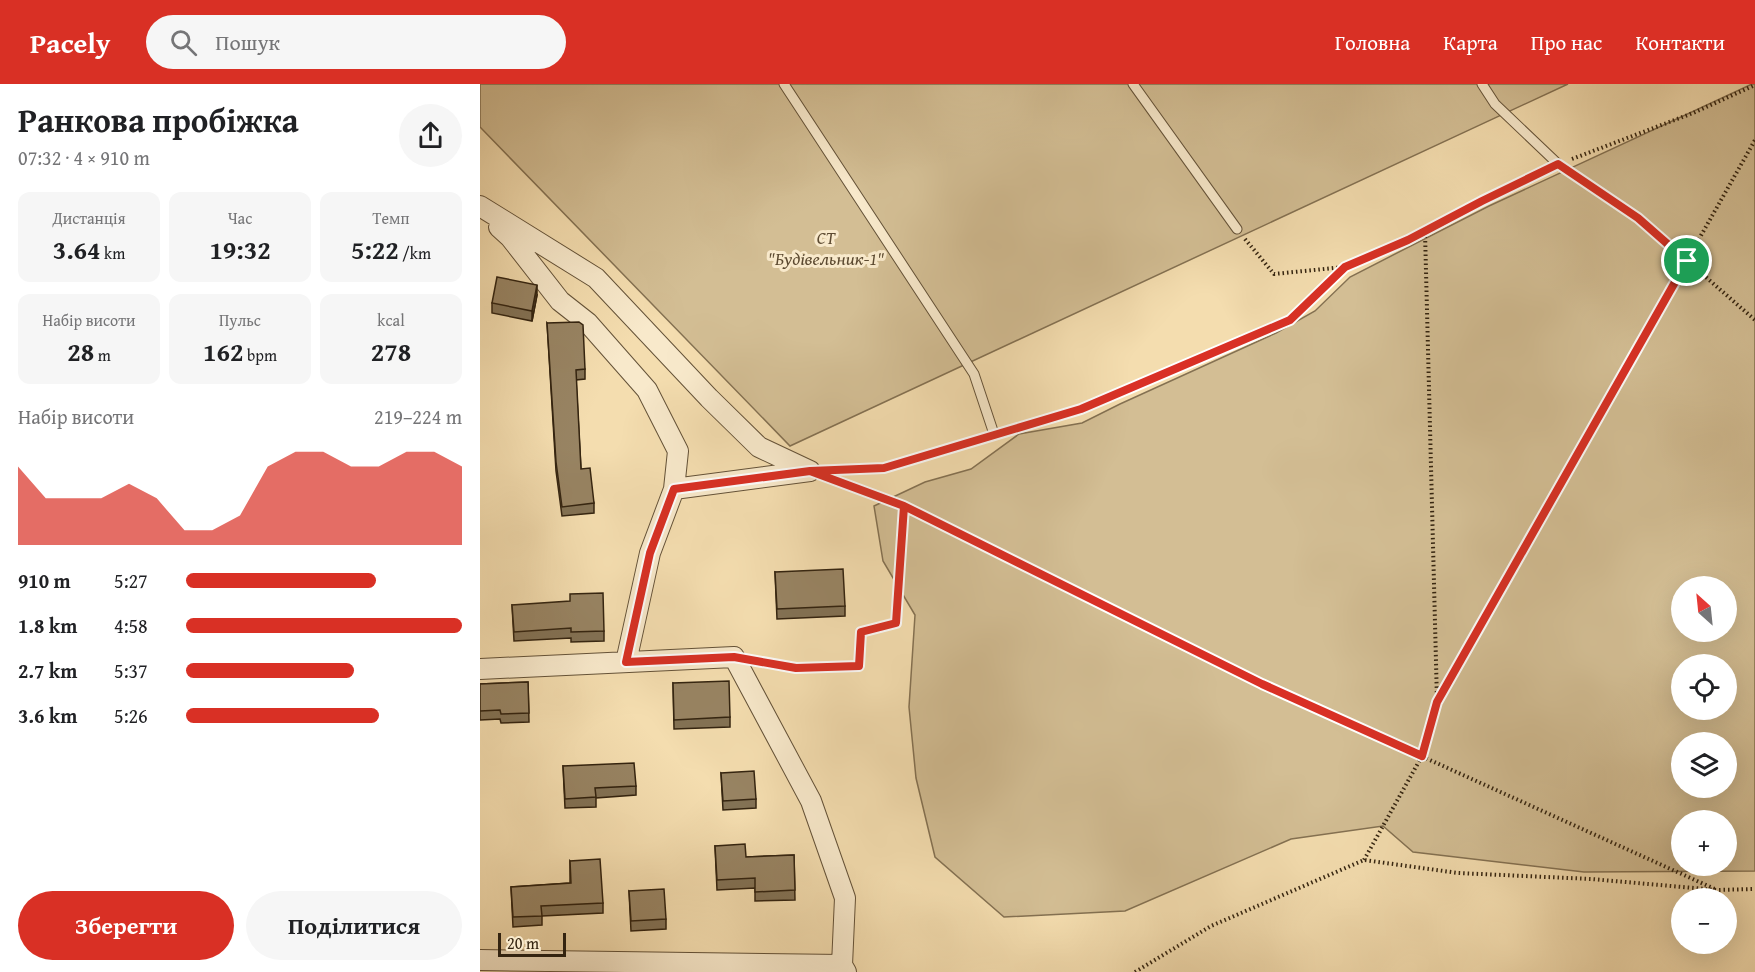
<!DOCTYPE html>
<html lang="uk">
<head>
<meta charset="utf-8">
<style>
  :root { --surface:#fff; --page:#f6f6f6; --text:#202124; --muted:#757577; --accent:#d93025 }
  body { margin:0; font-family:"Gentium Book Plus",serif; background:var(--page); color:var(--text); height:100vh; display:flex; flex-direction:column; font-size:22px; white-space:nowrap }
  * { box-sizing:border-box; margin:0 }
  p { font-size:20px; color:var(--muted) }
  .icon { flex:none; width:33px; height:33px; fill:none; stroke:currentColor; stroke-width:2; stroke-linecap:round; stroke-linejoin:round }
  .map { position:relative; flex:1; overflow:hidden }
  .panel { display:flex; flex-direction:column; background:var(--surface); width:480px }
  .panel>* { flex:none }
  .needle { width:39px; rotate:333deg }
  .controls { position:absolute; left:1191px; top:492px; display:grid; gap:12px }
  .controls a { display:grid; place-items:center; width:66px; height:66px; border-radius:50%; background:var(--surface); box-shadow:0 6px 24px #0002; font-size:30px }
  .scale { position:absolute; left:18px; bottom:15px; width:68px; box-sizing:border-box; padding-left:6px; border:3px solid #342410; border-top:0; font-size:16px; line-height:21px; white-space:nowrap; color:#342410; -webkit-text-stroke:4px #f8e9cb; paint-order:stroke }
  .pin { position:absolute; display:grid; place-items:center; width:51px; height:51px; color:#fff; margin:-26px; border:3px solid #fff; border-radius:50%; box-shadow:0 2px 6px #0007 }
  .round { display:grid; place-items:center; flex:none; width:63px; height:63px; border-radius:32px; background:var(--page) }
  .overview { display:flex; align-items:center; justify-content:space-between; height:102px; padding:0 18px }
  h1 { font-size:33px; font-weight:600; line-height:45px }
  .stats { display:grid; grid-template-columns:repeat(3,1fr); gap:9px; height:102px; padding:6px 18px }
  .stats div { display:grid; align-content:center; border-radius:12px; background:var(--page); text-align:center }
  .stats b { font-size:26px; font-weight:600 }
  .stats small { font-size:16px; font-weight:400 }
  .stats p { font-size:16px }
  .chart { height:168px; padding:12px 18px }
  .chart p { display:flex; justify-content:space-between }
  .chart svg { width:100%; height:108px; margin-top:6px; fill:var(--accent); opacity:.7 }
  .primary-button { display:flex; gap:12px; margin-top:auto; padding:12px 18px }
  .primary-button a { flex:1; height:69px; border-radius:36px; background:var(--accent); color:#fff; font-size:24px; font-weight:600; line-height:69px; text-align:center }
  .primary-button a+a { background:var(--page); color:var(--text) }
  ul { padding:0 18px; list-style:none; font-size:20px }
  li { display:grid; grid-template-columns:96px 72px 1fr; align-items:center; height:45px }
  li i { height:15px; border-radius:8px; background:var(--accent) }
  header { display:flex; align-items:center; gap:36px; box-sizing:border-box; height:84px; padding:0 30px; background:var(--accent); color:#fff }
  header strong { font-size:28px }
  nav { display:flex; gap:33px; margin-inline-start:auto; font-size:21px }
  .search { width:420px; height:54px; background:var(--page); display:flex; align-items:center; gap:15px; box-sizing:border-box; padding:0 21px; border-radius:33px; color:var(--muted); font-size:22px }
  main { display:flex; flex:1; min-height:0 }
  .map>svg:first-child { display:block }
  .green { fill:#d3be94; stroke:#847152; stroke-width:1.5; fill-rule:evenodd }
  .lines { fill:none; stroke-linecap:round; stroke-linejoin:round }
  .lane-casing { stroke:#645238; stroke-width:11 }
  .street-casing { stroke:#645238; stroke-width:22 }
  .path { stroke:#342410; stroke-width:4; stroke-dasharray:1.5 3; stroke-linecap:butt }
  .lane { stroke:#f8e9cb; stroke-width:9 }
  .street { stroke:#f8e9cb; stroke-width:20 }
  .wall { fill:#837255; stroke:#342410; stroke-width:1.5 }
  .shaded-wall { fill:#6a5c45; stroke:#342410; stroke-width:1.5 }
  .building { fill:#988463; stroke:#342410; stroke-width:1.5 }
  .route-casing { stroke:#fff; stroke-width:12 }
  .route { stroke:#d93025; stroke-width:8 }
  .labels { text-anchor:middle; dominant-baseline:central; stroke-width:6; stroke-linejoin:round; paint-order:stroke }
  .park-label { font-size:18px; font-style:italic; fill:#5c4a31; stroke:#f8e9cb }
</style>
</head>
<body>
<header>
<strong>Pacely</strong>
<div class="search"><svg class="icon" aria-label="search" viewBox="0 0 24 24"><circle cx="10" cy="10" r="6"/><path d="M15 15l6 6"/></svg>Пошук</div>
<nav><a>Головна</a><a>Карта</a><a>Про нас</a><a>Контакти</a></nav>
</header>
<main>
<section class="panel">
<div class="overview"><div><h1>Ранкова пробіжка</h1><p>07:32 · 4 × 910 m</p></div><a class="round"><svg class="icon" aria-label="share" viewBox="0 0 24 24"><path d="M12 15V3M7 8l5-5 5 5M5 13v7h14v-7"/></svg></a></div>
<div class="stats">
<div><p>Дистанція</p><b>3.64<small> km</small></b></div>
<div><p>Час</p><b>19:32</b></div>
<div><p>Темп</p><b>5:22<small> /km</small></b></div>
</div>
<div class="stats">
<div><p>Набір висоти</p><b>28<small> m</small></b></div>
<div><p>Пульс</p><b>162<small> bpm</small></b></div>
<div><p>kcal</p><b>278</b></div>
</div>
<div class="chart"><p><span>Набір висоти</span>219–224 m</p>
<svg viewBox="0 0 160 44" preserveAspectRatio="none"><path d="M0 44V12L10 25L20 25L30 25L40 19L50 25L60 38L70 38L80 32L90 12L100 6L110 6L120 12L130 12L140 6L150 6L160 12V44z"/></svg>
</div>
<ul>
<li><b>910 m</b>5:27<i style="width:69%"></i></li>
<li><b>1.8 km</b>4:58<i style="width:100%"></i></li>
<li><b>2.7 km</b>5:37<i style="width:61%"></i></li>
<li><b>3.6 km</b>5:26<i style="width:70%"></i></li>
</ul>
<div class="primary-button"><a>Зберегти</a><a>Поділитися</a></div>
</section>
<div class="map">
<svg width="1275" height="888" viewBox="0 0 1275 888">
  <rect width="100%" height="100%" fill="#f4ddaf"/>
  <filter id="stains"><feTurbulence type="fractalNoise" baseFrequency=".00333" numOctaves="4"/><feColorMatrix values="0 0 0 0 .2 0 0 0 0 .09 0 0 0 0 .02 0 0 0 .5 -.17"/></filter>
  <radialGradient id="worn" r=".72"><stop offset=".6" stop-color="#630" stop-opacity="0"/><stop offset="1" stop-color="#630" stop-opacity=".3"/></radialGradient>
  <!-- green -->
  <path class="green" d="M0,0h1088l-778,362 -310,-319z
    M1272,0h3v787l-171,1 -171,-20 -30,-26 -92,13 -166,72 -121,6 -69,-60 -19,-79 -7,-71 6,-92 -32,-54 -9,-55 51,-24 46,-13 48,-35 63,-11 38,-19 156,-71 39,-22 35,-34 139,-71zM1202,502h44v46h-44zM1202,580h44v46h-44zM1202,658h44v46h-44zM1202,736h44v46h-44z"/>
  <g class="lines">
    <defs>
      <path id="lane" d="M304,0l190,290 20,60
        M653,0l104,145
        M1002,0l13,20 63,60"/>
      <path id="street" d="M0,122l116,72 113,120 50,49 51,24
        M19,143l11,10 50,64 28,22 59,67 31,61 -4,38
        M146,578l24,-109 24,-64 136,-18
        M0,585l254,-12 77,144 34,97 -3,67 4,7
        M0,876l362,5"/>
    </defs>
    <!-- lane casing -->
    <use href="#lane" class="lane-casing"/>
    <!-- street casing -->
    <use href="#street" class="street-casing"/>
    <!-- path -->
    <path class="path" d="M1092,75l121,-46 62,-28
      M1091,89l67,45 117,102
      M945,148l12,469
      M765,155l29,35 70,-7
      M526,347l75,-22 209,-90 55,-52 63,-27 135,-69
      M349,386l55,-2 95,-29
      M348,393l76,28 358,179 455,206
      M281,578l35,6 63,-2 2,-34 35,-9 8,-118
      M884,776l58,-104 15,-54 318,-562
      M655,888l76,-46 153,-66 94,13 133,6 126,11 38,-1"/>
    <!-- lane -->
    <use href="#lane" class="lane"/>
    <!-- street -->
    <use href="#street" class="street"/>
  </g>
  <!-- wall -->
  <path class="wall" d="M57,211l-5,26 -40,-8v-10z
    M67,239l38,46v10l-9,1 5,89 13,34v10l-32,3 -6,-45z
    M295,488l70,34v10l-68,3z
    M32,521l92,26v10l-33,1v-4l-57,3z
    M48,598l1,40 -28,1 -1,-4 -20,1v-36z
    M193,599l57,34v10l-56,2z
    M83,682l73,20v9l-40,3v9l-31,1z
    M241,689l35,26v9l-33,2z
    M235,762l31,11 48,-2 1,45 -40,1v-13l-38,2z
    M90,777l33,42v10l-61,3v9l-29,2 -2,-40 59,-4z
    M149,807l37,28v10l-35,2z"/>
  <!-- shaded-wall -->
  <path class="shaded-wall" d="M57,201v10l-5,26v-10z"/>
  <!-- building -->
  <path class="building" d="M17,193l40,8 -5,26 -40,-8z
    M99,238l4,3 2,44 -9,1 5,99 9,-1 4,35 -32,4 -6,-45 -9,-139z
    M363,485l2,37 -68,3 -2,-37z
    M123,509l1,38 -33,1v-4l-57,4 -2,-27 58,-4v-7z
    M249,597l1,36 -56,3 -1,-37z
    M48,598l1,31 -28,1 -1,-4 -20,1v-27z
    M154,679l2,23 -41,2 1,9 -31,2 -2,-33z
    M274,687l2,28 -33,2 -2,-28z
    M265,760l1,13 48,-2 1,35 -40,2v-14l-38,2 -2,-34z
    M120,775l3,44 -62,3 1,10 -29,1 -2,-30 60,-4 -1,-22z
    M184,805l2,30 -35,2 -2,-30z"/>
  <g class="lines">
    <defs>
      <path id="route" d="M1207,177l-49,-43 -80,-54 -76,37 -74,39 -63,27 -55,53 -209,89 -197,59 -74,3 94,35 -8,117 -35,9 -2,34 -63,2 -62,-11 -108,5 24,-109 24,-64 136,-18 94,35 358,178 160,72 15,-54 250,-441"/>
    </defs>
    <!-- route casing -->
    <use href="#route" class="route-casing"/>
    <!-- route -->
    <use href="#route" class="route"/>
  </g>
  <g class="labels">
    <!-- park labels -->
    <g class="park-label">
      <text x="346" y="153">СТ<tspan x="346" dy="21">"Будівельник-1"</tspan></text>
    </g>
  </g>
  <rect width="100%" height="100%" filter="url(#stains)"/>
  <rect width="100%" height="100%" fill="url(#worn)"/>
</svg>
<div class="controls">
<a><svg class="needle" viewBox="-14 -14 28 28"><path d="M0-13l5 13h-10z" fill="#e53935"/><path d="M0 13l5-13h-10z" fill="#757577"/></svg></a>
<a><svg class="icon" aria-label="locate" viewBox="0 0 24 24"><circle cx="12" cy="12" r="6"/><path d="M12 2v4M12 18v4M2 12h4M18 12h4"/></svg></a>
<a><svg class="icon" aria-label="layers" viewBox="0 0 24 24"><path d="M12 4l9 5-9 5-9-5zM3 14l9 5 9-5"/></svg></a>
<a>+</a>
<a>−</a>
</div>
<div class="scale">20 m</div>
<div class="pin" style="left:1207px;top:177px;background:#1e9e55"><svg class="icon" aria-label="arrive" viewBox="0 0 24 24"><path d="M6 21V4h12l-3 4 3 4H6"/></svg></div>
</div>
</main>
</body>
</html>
